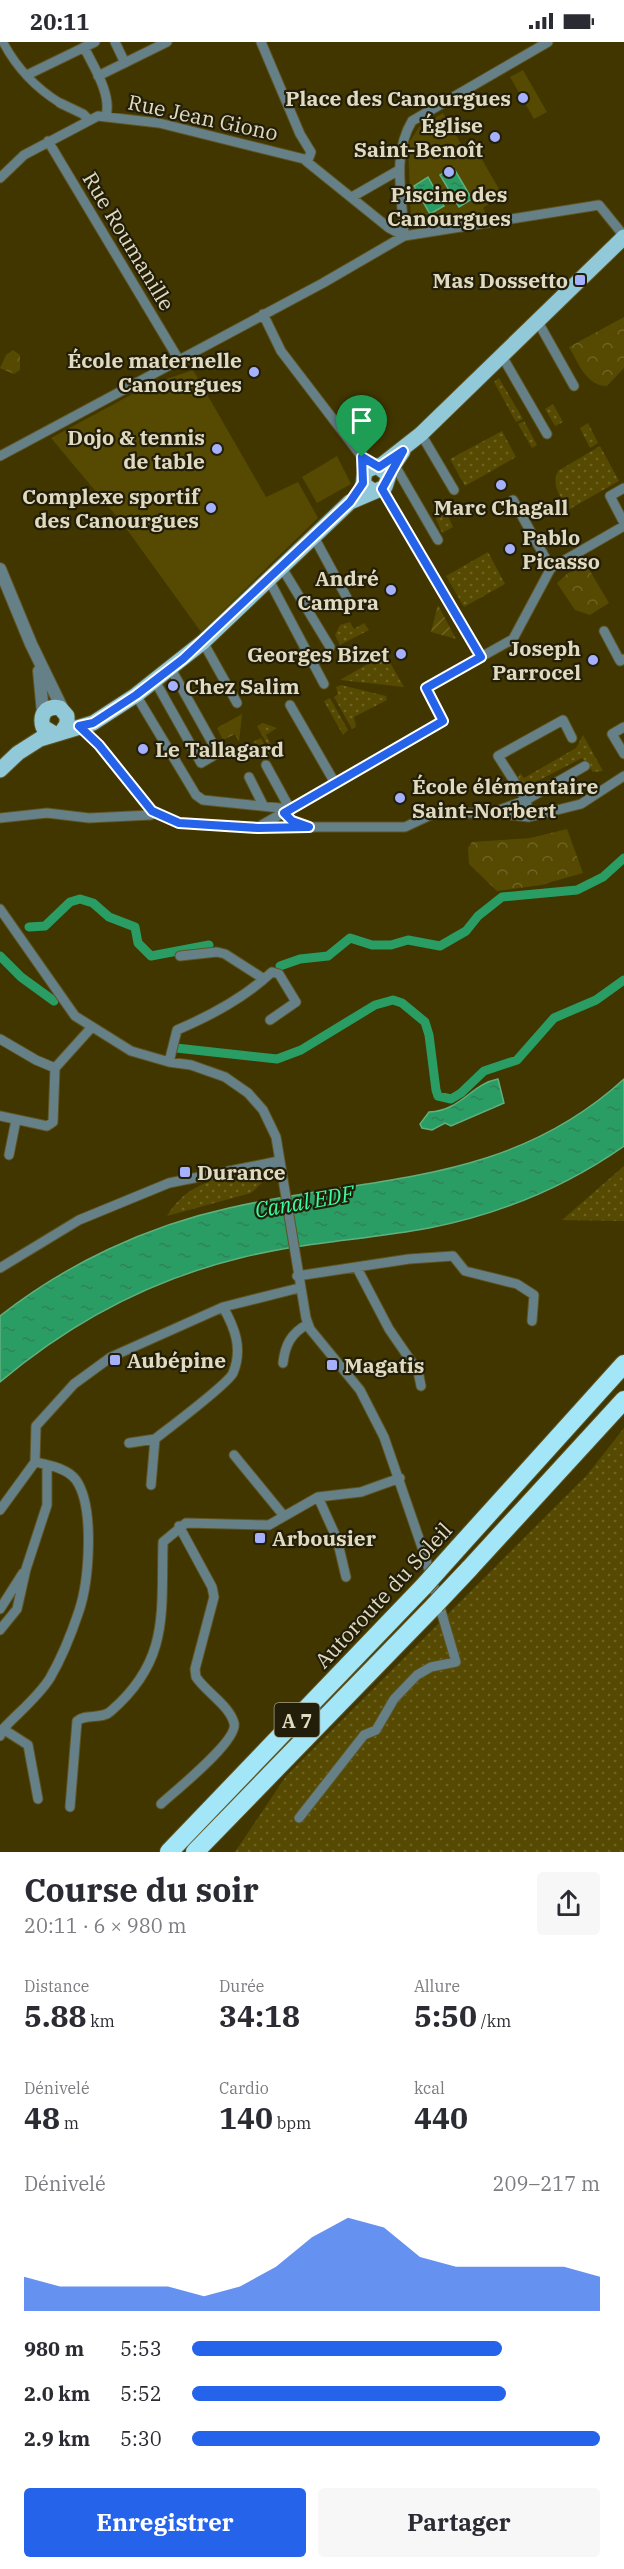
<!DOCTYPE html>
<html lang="fr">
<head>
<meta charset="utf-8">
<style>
  :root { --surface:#fff; --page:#f7f7f7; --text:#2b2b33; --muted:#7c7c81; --accent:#2563eb }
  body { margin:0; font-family:"IBM Plex Serif",serif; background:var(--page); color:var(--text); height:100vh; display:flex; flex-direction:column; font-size:22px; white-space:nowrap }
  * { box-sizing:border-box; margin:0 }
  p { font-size:20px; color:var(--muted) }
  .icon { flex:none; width:33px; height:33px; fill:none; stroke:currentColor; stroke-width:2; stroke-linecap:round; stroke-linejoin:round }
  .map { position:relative; height:1810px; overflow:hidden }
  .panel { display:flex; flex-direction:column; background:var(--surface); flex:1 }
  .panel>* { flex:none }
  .pin { position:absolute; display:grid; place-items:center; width:51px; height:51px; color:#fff; margin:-62px -26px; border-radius:50% 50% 50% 0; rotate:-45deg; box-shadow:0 0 6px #0007 }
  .pin .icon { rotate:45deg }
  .round { display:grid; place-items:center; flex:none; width:63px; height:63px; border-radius:6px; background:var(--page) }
  .overview { display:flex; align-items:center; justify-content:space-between; height:102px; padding:0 24px }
  h1 { font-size:33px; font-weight:700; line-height:45px }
  .figures { display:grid; grid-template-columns:repeat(3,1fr); gap:9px; height:102px; padding:6px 24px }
  .figures div { display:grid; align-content:center }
  .figures b { font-size:30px; font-weight:700 }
  .figures small { font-size:16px; font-weight:400 }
  .figures p { font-size:16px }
  .chart { height:168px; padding:12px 24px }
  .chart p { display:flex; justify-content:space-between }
  .chart svg { width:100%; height:108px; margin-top:6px; fill:var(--accent); opacity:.7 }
  .button { display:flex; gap:12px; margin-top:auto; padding:12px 24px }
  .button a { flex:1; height:69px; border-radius:6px; background:var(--accent); color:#fff; font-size:24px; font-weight:700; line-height:69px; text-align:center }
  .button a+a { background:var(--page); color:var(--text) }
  ul { padding:0 24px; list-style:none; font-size:20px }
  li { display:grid; grid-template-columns:96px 72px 1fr; align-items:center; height:45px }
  li i { height:15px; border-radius:8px; background:var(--accent) }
  .status { display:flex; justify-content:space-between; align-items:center; height:42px; padding:0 30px; background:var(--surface); direction:ltr }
  .status svg { height:16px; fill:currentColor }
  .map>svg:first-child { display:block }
  .grass { fill:url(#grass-dots) }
  .park { fill:url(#park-crowns) }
  .garden { fill:url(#garden-furrows) }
  .pitch { fill:#564901 }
  .water { fill:url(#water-ripples); stroke:#60b080; stroke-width:1.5 }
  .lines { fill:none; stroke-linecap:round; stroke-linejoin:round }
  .canal { stroke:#299d64; stroke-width:9 }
  .pedestrian-casing { stroke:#5e5423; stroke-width:10 }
  .minor-casing { stroke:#5e5423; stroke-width:11 }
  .tertiary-casing { stroke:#5e5423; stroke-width:14 }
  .primary-casing { stroke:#5e5423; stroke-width:17 }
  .motorway-casing { stroke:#5e5423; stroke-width:20 }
  .pedestrian { stroke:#668088; stroke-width:8 }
  .minor { stroke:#668088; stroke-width:9 }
  .tertiary { stroke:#668088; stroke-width:12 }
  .primary { stroke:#92c9d8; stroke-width:15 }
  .motorway { stroke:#a3e6f8; stroke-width:18 }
  .motorway-bridge-casing { stroke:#5e5423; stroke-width:20; stroke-linecap:butt }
  .motorway-bridge { stroke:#a3e6f8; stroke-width:18 }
  .route-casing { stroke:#fff; stroke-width:12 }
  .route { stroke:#2563eb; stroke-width:8 }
  .poi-dot { fill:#a5b1fc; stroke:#231e09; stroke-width:2 }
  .labels { text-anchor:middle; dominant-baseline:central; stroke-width:4.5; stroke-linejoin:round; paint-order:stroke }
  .shield { fill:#231e09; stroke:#a7a289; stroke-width:1.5 }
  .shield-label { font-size:20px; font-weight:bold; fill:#e0dbc0 }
  .poi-label { font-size:21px; font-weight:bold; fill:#e0dbc0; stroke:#231e09; text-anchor:end }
  .street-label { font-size:21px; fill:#e0dbc0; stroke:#231e09 }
  .water-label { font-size:22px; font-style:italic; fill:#39fda0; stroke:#231e09 }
</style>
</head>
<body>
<div class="status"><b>20:11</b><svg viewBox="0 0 49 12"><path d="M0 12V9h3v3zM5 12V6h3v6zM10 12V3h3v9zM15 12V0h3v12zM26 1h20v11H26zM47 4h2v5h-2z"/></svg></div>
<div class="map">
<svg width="624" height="1810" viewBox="0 0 624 1810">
  <defs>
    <pattern id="grass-dots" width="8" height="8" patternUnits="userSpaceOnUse" patternTransform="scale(1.5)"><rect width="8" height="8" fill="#564901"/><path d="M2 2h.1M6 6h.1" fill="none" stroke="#6e6324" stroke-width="1.8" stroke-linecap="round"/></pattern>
    <pattern id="park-crowns" width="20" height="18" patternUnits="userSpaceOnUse" patternTransform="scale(1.5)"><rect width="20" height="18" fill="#564901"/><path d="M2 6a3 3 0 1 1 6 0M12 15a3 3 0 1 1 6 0" fill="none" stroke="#6e6324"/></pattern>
    <pattern id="garden-furrows" width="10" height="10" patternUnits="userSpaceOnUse" patternTransform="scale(1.5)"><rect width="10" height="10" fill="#564901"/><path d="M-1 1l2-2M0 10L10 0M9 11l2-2" fill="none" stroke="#6e6324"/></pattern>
    <pattern id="water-ripples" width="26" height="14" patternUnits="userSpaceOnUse" patternTransform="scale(1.5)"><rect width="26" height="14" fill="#299d64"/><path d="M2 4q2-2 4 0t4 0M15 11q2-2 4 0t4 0" fill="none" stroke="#318257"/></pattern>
  </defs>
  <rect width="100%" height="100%" fill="#413600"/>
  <!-- grass -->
  <path class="grass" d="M499,336l24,41 -7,3 -22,-40z
    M553,362l10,18 -8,4 -10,-17z
    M524,379l13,24 -5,3 -14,-24z
    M588,381l10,20 -8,5 -10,-20z
    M502,389l14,26 -51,29 -15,-27z
    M600,404l19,35 -51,29c-8,-14 -17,-25 -10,-39z
    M455,461l3,7 -10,6 5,11 -11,6 -6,-14 1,-7z
    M488,510l17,32 -41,23 -18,-31z
    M350,580l4,7 10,-6 5,7 -29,15 -5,-10 5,-10z
    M385,612l19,33 -64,-7z
    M341,643l45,11 1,4 -33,17 2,10 -4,2 -18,-32 4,-3 -2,-7z
    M321,654l3,5 6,-3 18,32 -5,5z
    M263,681l14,5 -11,7 9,16 -3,2 -15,-27z
    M583,693l20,36 -10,1 -11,-14 -54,28 3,8 -7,-3 -6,-13 2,-5 4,5 52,-30z
    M261,696l10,18 -11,7 3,-3 -10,-18z
    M624,1124v55l-62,-1z
    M270,1125l3,6 -22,20 -84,23c23,-39 63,-40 103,-49z
    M624,1386v424h-389l51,-76 301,-301z"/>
  <!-- park -->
  <path class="park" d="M624,275v51l-17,18c-21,0 -29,-24 -38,-39z
    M13,308l7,5v15l-6,4 -14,-6 6,-13z
    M587,524l22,37 -19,12 -15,-5 -18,-27 11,-10z
    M242,672l-3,28 -4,-8 -12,6 -6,-12z
    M567,787l16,44 -42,12 -44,6 -28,-27 -1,-16 4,-6 58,-4z"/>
  <!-- garden -->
  <path class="garden" d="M438,563l18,34 -25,-7z"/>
  <!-- pitch -->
  <path class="pitch" d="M523,28l24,42 -13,7 -24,-42z
    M443,71l21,36 9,-5 29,50 -19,14 3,6 -69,12 -6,-5 -3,-77 11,-17z
    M193,328l73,127 32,-15 20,36 -117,114 -78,-108 -72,-86 98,-53z
    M337,414l14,28 -34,19 -15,-26z"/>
  <!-- water -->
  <path class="water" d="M453,125l19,32 -13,8 -19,-32z
    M428,135l16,29 -14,8 -16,-28z
    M498,1037l6,24 -53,23 -6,-3 -13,7 -10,-2 -2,-4 9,-12c32,-1 42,-28 69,-33z
    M624,1037v67c-60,42 -124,68 -195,82 -63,12 -127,14 -189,30 -90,22 -169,64 -240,124v-66c66,-52 147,-90 229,-108 144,-33 278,-22 395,-129z"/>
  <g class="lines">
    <!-- canal -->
    <path class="canal" d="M29,885l16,-1 25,-24 10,-3 13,4 16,14 26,10 3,16 13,13 58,-11
      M0,914l21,21 33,24
      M280,924l20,-7 28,-3 22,-18 22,7h19l17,-5 32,6 26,-15 12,-15 24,-19 75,-7 26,-13 21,-19
      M176,1006l101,11 24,-9 74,-45 18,-5 9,3 23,19 4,13 7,55 2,6 13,3 10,-6 23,-22 33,-11 37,-42 42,-18 28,-20"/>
    <defs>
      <path id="pedestrian" d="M3,0c13,25 33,46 57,61"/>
      <path id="minor" d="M115,0l10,21
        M84,5c9,19 28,47 22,69
        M27,33l68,-33
        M98,34l69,-34
        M60,61l23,11 5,5
        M48,99l131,219
        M306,119l83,67 15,8
        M0,136l24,-23 74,-39 61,7 149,37 3,-8 -11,-18 -39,-92
        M352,155l47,-27
        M404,194c-1,-38 -13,-80 8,-115l136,-79
        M263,272l18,37 81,106 13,9
        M538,280l36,64
        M502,314l45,78
        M421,392l33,56
        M0,414l323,-173 81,-47 195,-31 25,31
        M394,422l44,76
        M624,446l-14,8 14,27
        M382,447l99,168
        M513,458l38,68
        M314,495l33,61
        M282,526l48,79
        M551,526l73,-42
        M269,538l55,104
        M604,589l16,30 4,-2
        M203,600l34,61
        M155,639l46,82 17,-10 -47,-84
        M136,653l60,100 7,5 87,9
        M290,663l45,78
        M79,684l20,19 53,66 27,12 79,4h147l30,-14h57l37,4 52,-13 43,-28
        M624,685l-12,7 12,20
        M266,723l24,44
        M249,735l14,28
        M494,770l32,-12 59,-34
        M529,775l-3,-17 -28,-44 65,-36 9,18
        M0,776l47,-5 42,5 62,-3
        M260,784l183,-105 -17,-33 87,-49 38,-71
        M0,867l75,107 56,35 38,11 22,3 34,12 23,16 15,17 13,27 30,181 4,11 50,61 24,47 40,116 32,109 -25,5 -14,8 -23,24 -18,31 -12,5 -65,83
        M180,914l37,-4 8,2 39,25
        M0,997l36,21 19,8
        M169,1020l8,-32c35,-15 67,-32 95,-58l7,2 17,28 -26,18
        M0,1074l47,10 6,-4 2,-54 36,-40
        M9,1113l7,-35
        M0,1226l79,-48 90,-37 110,-22
        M357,1226l32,61 29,42 3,15
        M297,1234l112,-17 44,-3 12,15 52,13 17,11 -2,26
        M283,1321c2,-18 8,-30 25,-39
        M129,1401l26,-4
        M234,1413l50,61
        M35,1420l1,-36 38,-42 37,-27 112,-50 76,-19
        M151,1443l4,-46c14,-11 73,-55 78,-66 10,-24 2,-45 -10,-66
        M318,1455l19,42 9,38
        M0,1468l35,-48
        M0,1567l23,-36
        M0,1588l17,-21 9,-40 21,-64v-40
        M3,1687l25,16 10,54
        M0,1694l3,-7c15,-16 36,-33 47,-51 11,-19 22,-46 29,-67 10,-30 16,-104 -3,-131 -9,-12 -28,-15 -41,-18
        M161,1762c14,-13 78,-64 73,-81 -5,-18 -28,-31 -38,-46l-1,-8 19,-72 -2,-10 -33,-61
        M70,1765l7,-86c9,-8 25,-1 34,-10 59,-51 50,-98 52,-169l23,-19 83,2 49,-28 43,-5 39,-14"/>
      <path id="tertiary" d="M0,527l31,75 32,66
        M39,629l4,42"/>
      <path id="primary" d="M379,425l42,-33 203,-197
        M373,449l-10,-7 2,-13 12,-5 9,7
        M53,691l-10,-6c-4,-13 4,-22 17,-19l7,8v8l-4,6
        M0,728l18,-17 22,-14 53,-16 43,-28 67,-53 147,-140 35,-15 6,-18 12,-18"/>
      <path id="motorway" d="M458,1506l166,-184
        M469,1527l155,-169
        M169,1810l255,-266
        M195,1810l240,-247"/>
    </defs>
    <!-- pedestrian casing -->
    <use href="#pedestrian" class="pedestrian-casing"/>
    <!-- minor casing -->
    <use href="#minor" class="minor-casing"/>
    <!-- tertiary casing -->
    <use href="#tertiary" class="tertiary-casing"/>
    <!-- primary casing -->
    <use href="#primary" class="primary-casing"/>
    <!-- motorway casing -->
    <use href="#motorway" class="motorway-casing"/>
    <!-- pedestrian -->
    <use href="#pedestrian" class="pedestrian"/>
    <!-- minor -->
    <use href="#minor" class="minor"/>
    <!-- tertiary -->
    <use href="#tertiary" class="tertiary"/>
    <!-- primary -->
    <use href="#primary" class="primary"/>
    <!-- motorway -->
    <use href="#motorway" class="motorway"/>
    <defs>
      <path id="motorway-bridge" d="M424,1544l34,-38
        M435,1563l34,-36"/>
    </defs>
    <!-- motorway-bridge casing -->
    <use href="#motorway-bridge" class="motorway-bridge-casing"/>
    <!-- motorway-bridge -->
    <use href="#motorway-bridge" class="motorway-bridge"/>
  </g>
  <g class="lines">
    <defs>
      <path id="route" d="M403,409l-21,38 99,168 -55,31 17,33 -159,92 8,8 17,6 -51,1 -79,-5 -27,-12 -53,-66 -20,-19 14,-3 43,-28 47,-36 167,-157 13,-19 -1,-26 17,10z"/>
    </defs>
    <!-- route casing -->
    <use href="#route" class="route-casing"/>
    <!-- route -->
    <use href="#route" class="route"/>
  </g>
  <!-- markers -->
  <g class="poi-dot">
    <circle cx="523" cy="56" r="6"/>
    <circle cx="495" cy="95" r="6"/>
    <circle cx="449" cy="130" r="6"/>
    <rect x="574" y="232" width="12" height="12" rx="3"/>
    <circle cx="254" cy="330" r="6"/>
    <circle cx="217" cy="407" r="6"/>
    <circle cx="501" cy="443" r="6"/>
    <circle cx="211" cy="466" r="6"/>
    <circle cx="510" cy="507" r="6"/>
    <circle cx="391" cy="548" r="6"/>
    <circle cx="401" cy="612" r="6"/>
    <circle cx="593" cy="618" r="6"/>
    <circle cx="173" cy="644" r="6"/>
    <circle cx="143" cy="707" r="6"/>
    <circle cx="400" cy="756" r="6"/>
    <rect x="179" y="1124" width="12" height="12" rx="3"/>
    <rect x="109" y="1312" width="12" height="12" rx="3"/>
    <rect x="326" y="1317" width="12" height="12" rx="3"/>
    <rect x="254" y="1490" width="12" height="12" rx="3"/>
  </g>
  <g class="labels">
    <!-- shield labels -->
    <rect class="shield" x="274.5" y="1661" width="45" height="34" rx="4.5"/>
    <g class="shield-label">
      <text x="297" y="1678">A 7</text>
    </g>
    <!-- poi labels -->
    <g class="poi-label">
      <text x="511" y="56">Place des Canourgues</text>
      <text x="483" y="83">Église<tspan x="483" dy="24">Saint-Benoît</tspan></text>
      <text x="449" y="152" text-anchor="middle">Piscine des<tspan x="449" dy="24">Canourgues</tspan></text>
      <text x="568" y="238">Mas Dossetto</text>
      <text x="242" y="318">École maternelle<tspan x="242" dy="24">Canourgues</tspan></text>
      <text x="205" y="395">Dojo &amp; tennis<tspan x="205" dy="24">de table</tspan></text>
      <text x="199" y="454">Complexe sportif<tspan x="199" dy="24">des Canourgues</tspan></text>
      <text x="501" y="465" text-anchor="middle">Marc Chagall</text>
      <text x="522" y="495" text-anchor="start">Pablo<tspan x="522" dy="24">Picasso</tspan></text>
      <text x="379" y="536">André<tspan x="379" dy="24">Campra</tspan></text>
      <text x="581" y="606">Joseph<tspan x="581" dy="24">Parrocel</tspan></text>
      <text x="389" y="612">Georges Bizet</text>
      <text x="185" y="644" text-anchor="start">Chez Salim</text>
      <text x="155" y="707" text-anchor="start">Le Tallagard</text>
      <text x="412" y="744" text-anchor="start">École élémentaire<tspan x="412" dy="24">Saint-Norbert</tspan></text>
      <text x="197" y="1130" text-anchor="start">Durance</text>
      <text x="127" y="1318" text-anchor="start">Aubépine</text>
      <text x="344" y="1323" text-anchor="start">Magatis</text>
      <text x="272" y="1496" text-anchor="start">Arbousier</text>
    </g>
    <!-- street labels -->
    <g class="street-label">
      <text transform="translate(203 75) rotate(12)">Rue Jean Giono</text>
      <text transform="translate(129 199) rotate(59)">Rue Roumanille</text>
      <text transform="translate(383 1553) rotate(-47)">Autoroute du Soleil</text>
    </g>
    <!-- water labels -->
    <g class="water-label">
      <text transform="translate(304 1159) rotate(-10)">Canal EDF</text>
    </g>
  </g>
</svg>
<div class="pin" style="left:362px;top:415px;background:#1e9e55"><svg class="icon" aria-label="arrive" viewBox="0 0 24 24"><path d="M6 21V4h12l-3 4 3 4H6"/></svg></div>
</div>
<section class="panel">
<div class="overview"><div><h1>Course du soir</h1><p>20:11 · 6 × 980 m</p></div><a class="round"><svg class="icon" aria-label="share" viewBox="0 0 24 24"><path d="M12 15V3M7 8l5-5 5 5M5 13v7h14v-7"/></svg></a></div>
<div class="figures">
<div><p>Distance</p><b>5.88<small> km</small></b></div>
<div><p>Durée</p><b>34:18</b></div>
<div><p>Allure</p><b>5:50<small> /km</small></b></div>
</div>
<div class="figures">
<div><p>Dénivelé</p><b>48<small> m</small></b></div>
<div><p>Cardio</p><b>140<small> bpm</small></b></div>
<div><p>kcal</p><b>440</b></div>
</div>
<div class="chart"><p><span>Dénivelé</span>209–217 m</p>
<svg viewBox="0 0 160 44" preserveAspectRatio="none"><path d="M0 44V30L10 34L20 34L30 34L40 34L50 38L60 34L70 26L80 14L90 6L100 10L110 22L120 26L130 26L140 26L150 26L160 30V44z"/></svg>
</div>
<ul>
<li><b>980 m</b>5:53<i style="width:76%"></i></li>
<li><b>2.0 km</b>5:52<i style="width:77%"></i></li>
<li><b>2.9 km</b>5:30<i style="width:100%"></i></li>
</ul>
<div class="button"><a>Enregistrer</a><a>Partager</a></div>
</section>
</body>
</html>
